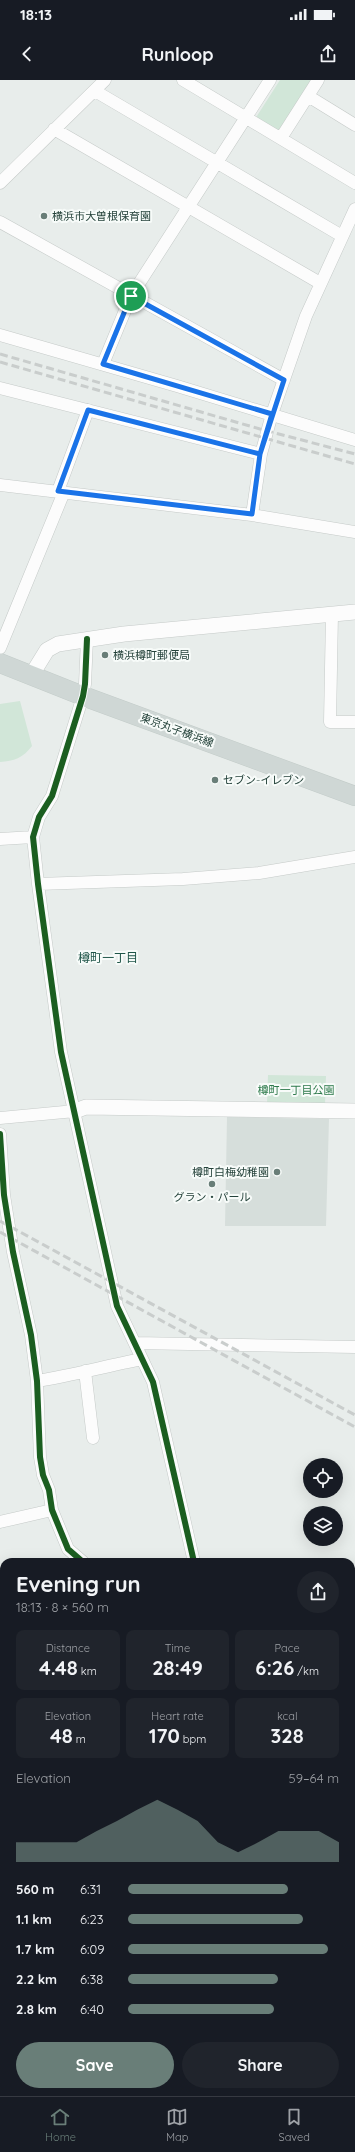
<!DOCTYPE html>
<html lang="en">
<head>
<meta charset="utf-8">
<style>
  :root { --surface:#171b24; --page:#20242c; --text:#f1f3f6; --muted:#9ea1a6; --line:#363941; --accent:#697e78 }
  body { margin:0; font-family:Quicksand,"Noto Sans JP",sans-serif; background:var(--page); color:var(--text); height:100vh; display:flex; flex-direction:column; font-size:15px; white-space:nowrap }
  * { box-sizing:border-box; margin:0 }
  p { font-size:13px; color:var(--muted) }
  .icon { flex:none; width:22px; height:22px; fill:none; stroke:currentColor; stroke-width:2; stroke-linecap:round; stroke-linejoin:round }
  .map { position:relative; flex:1; overflow:hidden }
  .side { position:absolute; left:0px; top:1478px; width:355px; height:538px; display:flex; flex-direction:column; background:var(--surface); border-radius:12px 12px 0 0; box-shadow:0 4px 16px #0002 }
  .side>* { flex:none }
  .buttons { position:absolute; left:303px; top:1378px; display:grid; gap:8px }
  .buttons a { display:grid; place-items:center; width:40px; height:40px; border-radius:50%; background:var(--surface); box-shadow:0 4px 16px #0002; font-size:20px }
  .pin { position:absolute; display:grid; place-items:center; width:34px; height:34px; color:#fff; margin:-17px; border:2px solid #fff; border-radius:50%; box-shadow:0 1px 4px #0007 }
  .round { display:grid; place-items:center; flex:none; width:42px; height:42px; border-radius:21px; background:var(--page) }
  .overview { display:flex; align-items:center; justify-content:space-between; height:68px; padding:0 16px }
  h1 { font-size:22px; font-weight:700; line-height:30px }
  .metrics { display:grid; grid-template-columns:repeat(3,1fr); gap:6px; height:68px; padding:4px 16px }
  .metrics div { display:grid; align-content:center; border-radius:8px; background:var(--page); text-align:center }
  .metrics b { font-size:20px; font-weight:700 }
  .metrics small { font-size:11px; font-weight:400 }
  .metrics p { font-size:11px }
  .chart { height:112px; padding:8px 16px }
  .chart p { display:flex; justify-content:space-between }
  .chart svg { width:100%; height:72px; margin-top:4px; fill:var(--accent); opacity:.7 }
  .primary-button { display:flex; gap:8px; margin-top:auto; padding:8px 16px }
  .primary-button a { flex:1; height:46px; border-radius:24px; background:var(--accent); color:#fff; font-size:16px; font-weight:700; line-height:46px; text-align:center }
  .primary-button a+a { background:var(--page); color:var(--text) }
  ul { padding:0 16px; list-style:none; font-size:13px }
  li { display:grid; grid-template-columns:64px 48px 1fr; align-items:center; height:30px }
  li i { height:10px; border-radius:5px; background:var(--accent) }
  .status { display:flex; justify-content:space-between; align-items:center; height:28px; padding:0 20px; background:var(--surface); direction:ltr }
  .status svg { height:11px; fill:currentColor }
  header { display:flex; justify-content:space-between; align-items:center; height:52px; padding:0 16px; background:var(--surface); font-size:18px; font-weight:700 }
  .tabs { display:flex; justify-content:space-around; align-items:center; height:56px; border-top:1px solid var(--line); background:var(--surface); font-size:11px; color:var(--muted) }
  .tabs a { display:grid; justify-items:center; gap:2px }
  .tabs .on { color:var(--accent) }
  .map>svg:first-child { display:block }
  .built { fill:#d6dedb }
  .green { fill:#d1e6d8 }
  .lines { fill:none; stroke-linecap:round; stroke-linejoin:round }
  .minor-casing { stroke:#c5cac8; stroke-width:13 }
  .tertiary-casing { stroke:#c5cac8; stroke-width:16 }
  .primary-casing { stroke:#c3ccc9; stroke-width:20 }
  .minor { stroke:#fcfcfc; stroke-width:12 }
  .tertiary { stroke:#fcfcfc; stroke-width:15 }
  .primary { stroke:#cfd7d5; stroke-width:19 }
  .rail { stroke:#c9cdcc; stroke-width:3; stroke-dasharray:8 4; stroke-linecap:butt }
  .cycleway-casing { stroke:#f7fbf9; stroke-width:8 }
  .cycleway { stroke:#1b5e20; stroke-width:6 }
  .route-casing { stroke:#fff; stroke-width:8 }
  .route { stroke:#1a73e8; stroke-width:5 }
  .poi-dot { fill:#697e78; stroke:#f7fbf9; stroke-width:1.5 }
  .labels { text-anchor:middle; dominant-baseline:central; stroke-width:4; stroke-linejoin:round; paint-order:stroke }
  .poi-label { font-size:11px; fill:#24423a; stroke:#f7fbf9; text-anchor:start }
  .street-label { font-size:11px; fill:#24423a; stroke:#f7fbf9 }
  .park-label { font-size:11px; fill:#2d7a4b; stroke:#f7fbf9 }
  .neighbourhood-label { font-size:12px; fill:#1f5548; stroke:#f7fbf9 }
</style>
</head>
<body>
<div class="status"><b>18:13</b><svg viewBox="0 0 49 12"><path d="M0 12V9h3v3zM5 12V6h3v6zM10 12V3h3v9zM15 12V0h3v12zM26 1h20v11H26zM47 4h2v5h-2z"/></svg></div>
<header><svg class="icon" aria-label="back" viewBox="0 0 24 24"><path d="M15 5l-7 7 7 7"/></svg>Runloop<svg class="icon" aria-label="share" viewBox="0 0 24 24"><path d="M12 15V3M7 8l5-5 5 5M5 13v7h14v-7"/></svg></header>
<div class="map">
<svg width="355" height="2016" viewBox="0 0 355 2016">
  <rect width="100%" height="100%" fill="#e8edeb"/>
  <!-- built -->
  <path class="built" d="M227,1037l102,2 -3,107h-101z"/>
  <!-- green -->
  <path class="green" d="M280,0h33l-34,53 -24,-14z
    M20,621l12,45c-9,12 -18,15 -32,16v-58z
    M268,995l58,1 -1,28h-58z
    M0,1759h4v77l-4,2z"/>
  <g class="lines">
    <defs>
      <path id="minor" d="M183,0l172,103
        M95,11l247,145
        M308,16l47,29
        M54,49l266,154
        M281,58l37,-58
        M0,103l105,-103
        M0,142l284,158
        M0,255l177,51 178,54
        M103,284l28,-68 139,-216
        M0,308l261,66
        M0,405l252,30 103,17
        M58,411l30,-81
        M252,435l9,-61 11,-40 34,-98 49,-107
        M332,534l-2,108h25
        M87,559l-2,45 -2,12 -31,100 -13,21 -6,20 5,47 23,168 56,254 36,76 41,180
        M0,568l64,-156
        M0,759l33,-2
        M38,804l145,-5 76,-6 96,-16
        M0,1038l75,-7
        M0,1054l4,61 9,57 18,83 6,46 3,76 3,18 6,15 3,20 16,39 15,13
        M135,1263l220,4
        M85,1291l8,67
        M37,1301c36,-6 69,-15 105,-22
        M0,1442l52,-12
        M351,1494l4,1
        M0,1570l4,-23
        M351,1721h4
        M351,1927h4
        M112,2016v-4
        M249,2016l1,-4"/>
      <path id="tertiary" d="M31,596l16,-26 11,-6 66,-10 231,-22
        M75,1031l11,-4 269,4"/>
      <path id="primary" d="M0,583l83,33 272,100"/>
    </defs>
    <!-- minor casing -->
    <use href="#minor" class="minor-casing"/>
    <!-- tertiary casing -->
    <use href="#tertiary" class="tertiary-casing"/>
    <!-- primary casing -->
    <use href="#primary" class="primary-casing"/>
    <!-- minor -->
    <use href="#minor" class="minor"/>
    <!-- tertiary -->
    <use href="#tertiary" class="tertiary"/>
    <!-- primary -->
    <use href="#primary" class="primary"/>
    <!-- rail -->
    <path class="rail" d="M0,274l260,75 95,25
      M0,282l355,102
      M0,1141l355,194
      M0,1152l355,195"/>
    <defs>
      <path id="cycleway" d="M87,559l-2,45 -2,12 -31,100 -13,21 -6,20 5,47 23,168 56,254 36,76 41,180
        M0,1054l4,61 9,57 18,83 6,46 3,76 3,18 6,15 3,20 16,39 15,13"/>
    </defs>
    <!-- cycleway casing -->
    <use href="#cycleway" class="cycleway-casing"/>
    <!-- cycleway -->
    <use href="#cycleway" class="cycleway"/>
  </g>
  <g class="lines">
    <defs>
      <path id="route" d="M131,216l153,84 -24,74 -8,60 -194,-23 30,-81 172,44 12,-40 -169,-50 28,-68"/>
    </defs>
    <!-- route casing -->
    <use href="#route" class="route-casing"/>
    <!-- route -->
    <use href="#route" class="route"/>
  </g>
  <!-- markers -->
  <g class="poi-dot">
    <circle cx="44" cy="136" r="4"/>
    <circle cx="105" cy="575" r="4"/>
    <circle cx="215" cy="700" r="4"/>
    <circle cx="277" cy="1092" r="4"/>
    <circle cx="212" cy="1104" r="4"/>
  </g>
  <g class="labels">
    <!-- poi labels -->
    <g class="poi-label">
      <text x="52" y="136">横浜市大曽根保育園</text>
      <text x="113" y="575">横浜樽町郵便局</text>
      <text x="223" y="700">セブン-イレブン</text>
      <text x="269" y="1092" text-anchor="end">樽町白梅幼稚園</text>
      <text x="212" y="1117" text-anchor="middle">グラン・パール</text>
    </g>
    <!-- street labels -->
    <g class="street-label">
      <text transform="translate(177 650) rotate(20)">東京丸子横浜線</text>
    </g>
    <!-- park labels -->
    <g class="park-label">
      <text x="296" y="1010">樽町一丁目公園</text>
    </g>
    <!-- neighbourhood labels -->
    <g class="neighbourhood-label">
      <text x="108" y="877">樽町一丁目</text>
    </g>
  </g>
</svg>
<div class="buttons">
<a><svg class="icon" aria-label="locate" viewBox="0 0 24 24"><circle cx="12" cy="12" r="6"/><path d="M12 2v4M12 18v4M2 12h4M18 12h4"/></svg></a>
<a><svg class="icon" aria-label="layers" viewBox="0 0 24 24"><path d="M12 4l9 5-9 5-9-5zM3 14l9 5 9-5"/></svg></a>
</div>
<div class="pin" style="left:131px;top:216px;background:#1e9e55"><svg class="icon" aria-label="arrive" viewBox="0 0 24 24"><path d="M6 21V4h12l-3 4 3 4H6"/></svg></div>
<section class="side">
<div class="overview"><div><h1>Evening run</h1><p>18:13 · 8 × 560 m</p></div><a class="round"><svg class="icon" aria-label="share" viewBox="0 0 24 24"><path d="M12 15V3M7 8l5-5 5 5M5 13v7h14v-7"/></svg></a></div>
<div class="metrics">
<div><p>Distance</p><b>4.48<small> km</small></b></div>
<div><p>Time</p><b>28:49</b></div>
<div><p>Pace</p><b>6:26<small> /km</small></b></div>
</div>
<div class="metrics">
<div><p>Elevation</p><b>48<small> m</small></b></div>
<div><p>Heart rate</p><b>170<small> bpm</small></b></div>
<div><p>kcal</p><b>328</b></div>
</div>
<div class="chart"><p><span>Elevation</span>59–64 m</p>
<svg viewBox="0 0 160 44" preserveAspectRatio="none"><path d="M0 44V32L10 32L20 32L30 32L40 25L50 19L60 12L70 6L80 12L90 19L100 32L110 38L120 32L130 25L140 25L150 25L160 32V44z"/></svg>
</div>
<ul>
<li><b>560 m</b>6:31<i style="width:76%"></i></li>
<li><b>1.1 km</b>6:23<i style="width:83%"></i></li>
<li><b>1.7 km</b>6:09<i style="width:95%"></i></li>
<li><b>2.2 km</b>6:38<i style="width:71%"></i></li>
<li><b>2.8 km</b>6:40<i style="width:69%"></i></li>
</ul>
<div class="primary-button"><a>Save</a><a>Share</a></div>
</section>
</div>
<nav class="tabs">
<a class="on"><svg class="icon" aria-label="home" viewBox="0 0 24 24"><path d="M3 11l9-7 9 7M6 9v11h12V9"/></svg>Home</a>
<a><svg class="icon" aria-label="map" viewBox="0 0 24 24"><path d="M3 6l6-2 6 2 6-2v14l-6 2-6-2-6 2zM9 4v14M15 6v14"/></svg>Map</a>
<a><svg class="icon" aria-label="saved" viewBox="0 0 24 24"><path d="M7 4h10v16l-5-4-5 4z"/></svg>Saved</a>
</nav>
</body>
</html>
